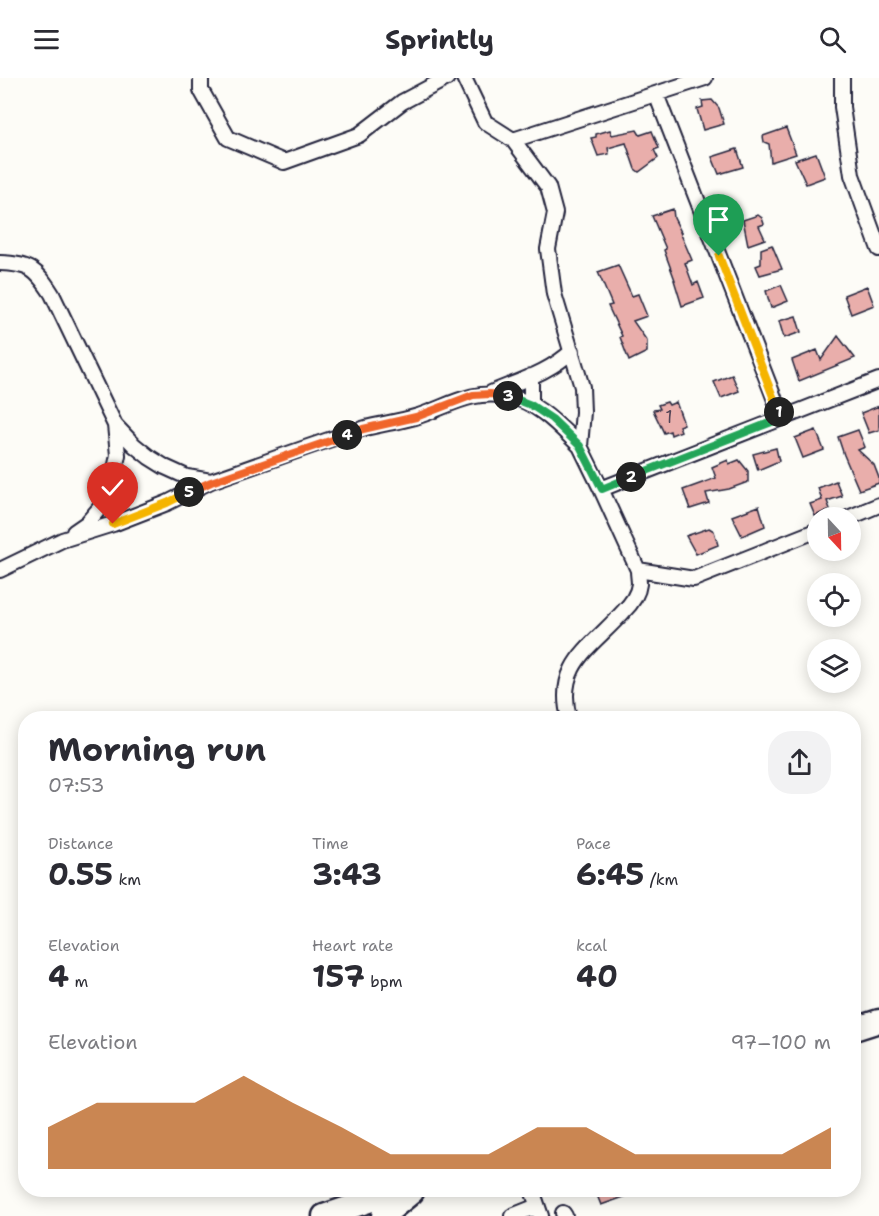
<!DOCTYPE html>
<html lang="en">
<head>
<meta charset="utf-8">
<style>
  :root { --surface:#fff; --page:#f2f2f3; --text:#2b2b33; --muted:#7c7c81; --accent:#b45309 }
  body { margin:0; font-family:"Shantell Sans",sans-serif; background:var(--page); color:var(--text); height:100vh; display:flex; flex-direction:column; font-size:22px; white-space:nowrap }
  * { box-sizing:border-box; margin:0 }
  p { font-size:20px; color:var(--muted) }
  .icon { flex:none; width:33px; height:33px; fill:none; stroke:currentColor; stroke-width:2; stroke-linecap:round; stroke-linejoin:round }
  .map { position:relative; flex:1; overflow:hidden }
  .side { position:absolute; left:18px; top:633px; width:843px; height:486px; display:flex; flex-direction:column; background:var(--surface); border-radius:24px; box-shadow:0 3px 15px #0003 }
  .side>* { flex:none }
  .needle { width:39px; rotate:158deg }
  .buttons { position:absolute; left:807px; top:429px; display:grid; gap:12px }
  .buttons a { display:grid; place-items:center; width:54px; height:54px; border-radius:50%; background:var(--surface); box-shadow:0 3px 15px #0003; font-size:30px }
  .pin { position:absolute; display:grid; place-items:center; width:51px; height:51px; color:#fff; margin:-62px -26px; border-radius:50% 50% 50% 0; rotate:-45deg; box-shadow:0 0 6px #0007 }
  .pin .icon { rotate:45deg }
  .km { position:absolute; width:30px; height:30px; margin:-15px; border-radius:50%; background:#222; color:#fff; font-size:16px; line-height:30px; text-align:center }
  .round { display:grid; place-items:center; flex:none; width:63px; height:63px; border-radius:24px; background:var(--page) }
  .overview { display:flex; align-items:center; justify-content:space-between; height:102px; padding:0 30px }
  h1 { font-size:33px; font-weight:700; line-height:45px }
  .figures { display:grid; grid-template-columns:repeat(3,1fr); gap:9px; height:102px; padding:6px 30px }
  .figures div { display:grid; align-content:center }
  .figures b { font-size:30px; font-weight:700 }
  .figures small { font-size:16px; font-weight:400 }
  .figures p { font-size:16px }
  .chart { height:168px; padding:12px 30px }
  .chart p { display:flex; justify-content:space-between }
  .chart svg { width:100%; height:108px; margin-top:6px; fill:var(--accent); opacity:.7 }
  header { display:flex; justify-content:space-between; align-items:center; height:78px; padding:0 30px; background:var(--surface); font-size:27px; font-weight:700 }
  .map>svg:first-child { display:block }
  .building { fill:#e9aeab; stroke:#22223b; stroke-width:1.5 }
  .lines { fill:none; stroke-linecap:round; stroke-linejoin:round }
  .minor-casing { stroke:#22223b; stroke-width:18 }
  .trunk-casing { stroke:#22223b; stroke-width:27 }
  .minor { stroke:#fdfcf7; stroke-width:14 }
  .trunk { stroke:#fdfcf7; stroke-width:22 }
  .split-1-casing { stroke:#fff; stroke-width:12 }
  .split-2-casing { stroke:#fff; stroke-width:12 }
  .split-3-casing { stroke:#fff; stroke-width:12 }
  .split-4-casing { stroke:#fff; stroke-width:12 }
  .split-5-casing { stroke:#fff; stroke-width:12 }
  .split-6-casing { stroke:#fff; stroke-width:12 }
  .split-1 { stroke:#f5b400; stroke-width:8 }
  .split-2 { stroke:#22a559; stroke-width:8 }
  .split-3 { stroke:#22a559; stroke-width:8 }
  .split-4 { stroke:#f0652b; stroke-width:8 }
  .split-5 { stroke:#f0652b; stroke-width:8 }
  .split-6 { stroke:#f5b400; stroke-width:8 }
  .labels { text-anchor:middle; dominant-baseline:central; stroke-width:4.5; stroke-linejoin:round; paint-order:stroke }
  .number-label { font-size:18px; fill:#544557 }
</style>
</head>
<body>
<header><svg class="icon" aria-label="menu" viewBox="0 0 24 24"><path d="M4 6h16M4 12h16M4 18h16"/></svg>Sprintly<svg class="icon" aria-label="search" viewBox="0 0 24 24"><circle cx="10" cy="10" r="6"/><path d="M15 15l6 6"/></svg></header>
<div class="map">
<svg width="879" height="1138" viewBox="0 0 879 1138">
  <rect width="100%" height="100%" fill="#fdfcf7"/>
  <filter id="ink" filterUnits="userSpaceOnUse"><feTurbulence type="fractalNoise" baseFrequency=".0167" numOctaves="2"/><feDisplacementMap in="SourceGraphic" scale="12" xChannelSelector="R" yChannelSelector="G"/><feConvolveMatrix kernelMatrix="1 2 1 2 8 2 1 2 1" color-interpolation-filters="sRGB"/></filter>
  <g filter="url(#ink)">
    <!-- building -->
    <path class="building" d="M712,22l7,8 5,16 -21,6 -6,-21 6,-2 -1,-6z
      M786,50l10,26 -25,8 -2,-18 -5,-2 -1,-6z
      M610,52l2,5 25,-5 3,5 12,-4 7,17 -5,2 4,8 -19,14 -4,-3 -9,-26 -18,5 1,6 -11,2 -7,-18 5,-1v-3z
      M737,71l6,18 -24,7 -7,-17z
      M816,75l9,24 -19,7 -11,-24z
      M673,131l1,9 7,14h-1l12,28 -7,3 8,22 5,-3 6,16 -22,8 -8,-26h1l-11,-30 2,-1 -14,-33z
      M758,137l4,3 2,6 -5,2 6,13 -17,6 -5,-25z
      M772,167l10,24 -22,6 -4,-9 5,-2v-15z
      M618,187l14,31 6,-2 9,22 -14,5 14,20v11l-18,9 -9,-24 2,-1 -14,-30 4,-1 -14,-33z
      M781,207l7,16 -17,7 -5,-17z
      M867,208l7,19 -23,9 -7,-19z
      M796,238l5,16 -17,6 -5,-17z
      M838,258l17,22 -56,23 -7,-21 25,-10 4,10z
      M732,297l7,16 -18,7 -7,-16z
      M667,324l2,3 7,-3 8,22 -5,2 2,5 -10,4 -1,-4 -6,2 -11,-23 7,-1 -2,-4z
      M879,328v24l-10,3 -8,-20z
      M816,352l8,20 -21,8 -8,-20z
      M858,352l7,17 -7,3 16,15 5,13v5l-20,7 -15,-35 -6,-18z
      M776,370l3,13 -21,9 -5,-16z
      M728,382l1,4 10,-4 9,11v11l-19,7 -23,4 3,10 -19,6 -7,-19 33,-12 -4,-11z
      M836,403l6,15 -15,5 3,8 -15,7 -5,-12 12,-4 -4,-12z
      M759,428l6,20 -23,10 -10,-20z
      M709,450l5,3 4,14 -22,9 -10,-18z
      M595,1112h46v1l-40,14z"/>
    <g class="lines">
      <defs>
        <path id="minor" d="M201,0v12l27,48 56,24 75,-27 43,-33 45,-24
          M464,0l21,44 28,18 35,47 7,26 -7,36 6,45 28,93 1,25 -3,34 21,43 37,81 56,9 124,-49
          M842,0v29l10,68 27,74
          M656,16l126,324
          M513,62l192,-62
          M0,185c30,1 36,6 52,31l63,131 19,20 15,12 16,10 22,10 24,4c50,-17 100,-36 151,-52 17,-5 36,-7 53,-12 33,-10 55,-28 92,-21 30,5 52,30 73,50
          M531,298v29
          M491,315c28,-12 59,-21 81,-42
          M601,411l278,-109
          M848,440l31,-13
          M74,454l13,-9 17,-20 9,-24 5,-24 -3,-30
          M0,492l62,-30 51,-16 54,-21 44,-22
          M569,640c-14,-54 22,-70 54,-106 7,-7 15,-18 16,-28 0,-4 -1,-9 -1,-14
          M532,1112l9,26
          M563,1135l2,3
          M512,1138l25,-10"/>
        <path id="trunk" d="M854,951l25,-8
          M324,1138l77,-26
          M383,1138l29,-24"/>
      </defs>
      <!-- minor casing -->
      <use href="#minor" class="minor-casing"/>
      <!-- trunk casing -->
      <use href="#trunk" class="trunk-casing"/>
      <!-- minor -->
      <use href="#minor" class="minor"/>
      <!-- trunk -->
      <use href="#trunk" class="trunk"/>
    </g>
  </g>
  <g class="lines" filter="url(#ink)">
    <defs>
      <path id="split-1" d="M719,178l60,156"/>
      <path id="split-2" d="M631,399l151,-59 -3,-6"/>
      <path id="split-3" d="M508,318l23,9 21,14 28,27 22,43 29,-12"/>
      <path id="split-4" d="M347,357l16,-6 53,-12 57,-22 17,-1 18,2"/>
      <path id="split-5" d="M189,414l22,-10 136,-47"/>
      <path id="split-6" d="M113,446l54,-21 22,-11"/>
    </defs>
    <!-- split-1 casing -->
    <use href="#split-1" class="split-1-casing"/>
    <!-- split-2 casing -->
    <use href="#split-2" class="split-2-casing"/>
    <!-- split-3 casing -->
    <use href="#split-3" class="split-3-casing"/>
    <!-- split-4 casing -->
    <use href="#split-4" class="split-4-casing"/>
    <!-- split-5 casing -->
    <use href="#split-5" class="split-5-casing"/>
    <!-- split-6 casing -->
    <use href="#split-6" class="split-6-casing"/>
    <!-- split-1 -->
    <use href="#split-1" class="split-1"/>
    <!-- split-2 -->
    <use href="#split-2" class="split-2"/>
    <!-- split-3 -->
    <use href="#split-3" class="split-3"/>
    <!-- split-4 -->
    <use href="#split-4" class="split-4"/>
    <!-- split-5 -->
    <use href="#split-5" class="split-5"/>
    <!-- split-6 -->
    <use href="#split-6" class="split-6"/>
  </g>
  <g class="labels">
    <!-- number labels -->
    <g class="number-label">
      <text x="669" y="339">1</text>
    </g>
  </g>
</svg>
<div class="buttons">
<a><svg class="needle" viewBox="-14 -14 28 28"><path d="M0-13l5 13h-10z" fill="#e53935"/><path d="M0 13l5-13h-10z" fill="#7c7c81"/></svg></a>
<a><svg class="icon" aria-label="locate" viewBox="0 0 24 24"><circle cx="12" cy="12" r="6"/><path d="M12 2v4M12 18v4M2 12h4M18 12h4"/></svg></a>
<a><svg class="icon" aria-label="layers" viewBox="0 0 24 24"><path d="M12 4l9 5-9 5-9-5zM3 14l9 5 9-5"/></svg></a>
</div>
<div class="pin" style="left:719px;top:178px;background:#1e9e55"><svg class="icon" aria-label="arrive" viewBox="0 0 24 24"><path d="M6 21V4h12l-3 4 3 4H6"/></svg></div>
<div class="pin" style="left:113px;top:446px;background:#d93025"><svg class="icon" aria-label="check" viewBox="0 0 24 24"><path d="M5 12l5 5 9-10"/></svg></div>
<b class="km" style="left:779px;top:334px">1</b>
<b class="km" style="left:631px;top:399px">2</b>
<b class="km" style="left:508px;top:318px">3</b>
<b class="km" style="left:347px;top:357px">4</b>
<b class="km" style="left:189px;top:414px">5</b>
<section class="side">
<div class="overview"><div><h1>Morning run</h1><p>07:53</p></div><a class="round"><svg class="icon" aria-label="share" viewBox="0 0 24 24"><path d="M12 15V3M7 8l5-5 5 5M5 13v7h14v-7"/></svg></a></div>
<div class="figures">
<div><p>Distance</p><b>0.55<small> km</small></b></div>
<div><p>Time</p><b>3:43</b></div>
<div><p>Pace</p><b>6:45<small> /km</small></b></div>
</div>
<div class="figures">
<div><p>Elevation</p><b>4<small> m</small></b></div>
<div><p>Heart rate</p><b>157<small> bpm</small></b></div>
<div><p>kcal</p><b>40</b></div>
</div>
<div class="chart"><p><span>Elevation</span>97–100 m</p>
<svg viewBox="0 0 160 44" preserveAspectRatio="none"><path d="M0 44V27L10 17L20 17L30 17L40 6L50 17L60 27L70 38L80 38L90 38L100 27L110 27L120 38L130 38L140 38L150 38L160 27V44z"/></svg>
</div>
</section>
</div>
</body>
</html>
